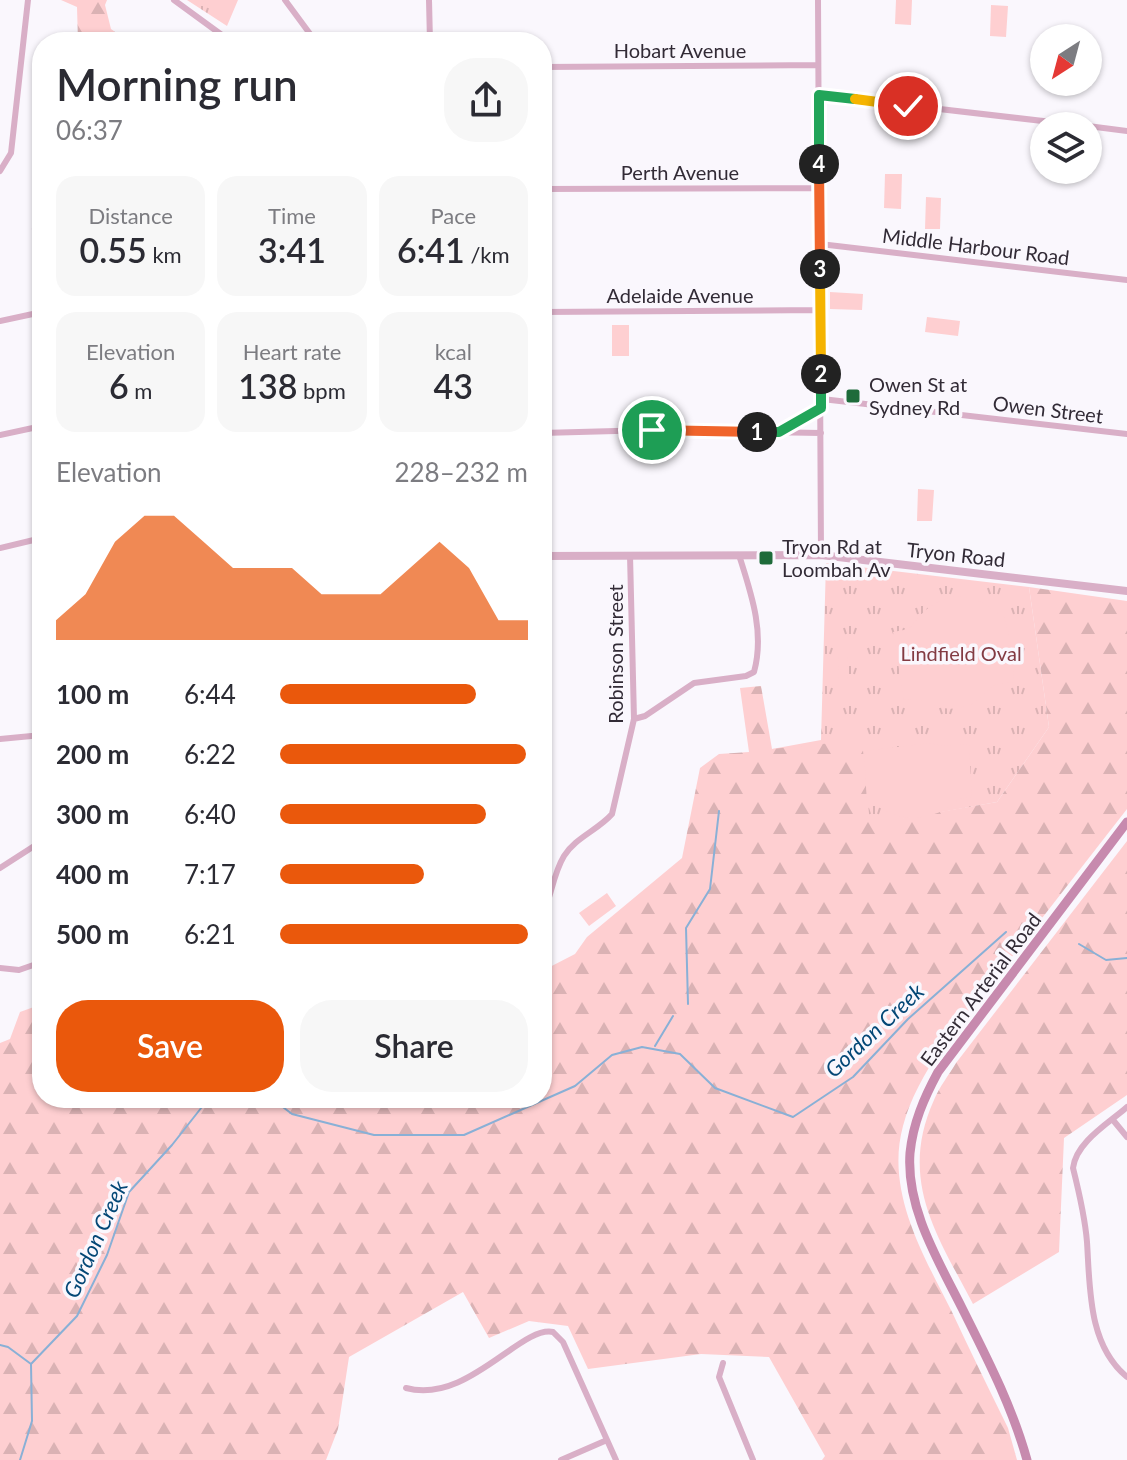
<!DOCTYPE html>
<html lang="en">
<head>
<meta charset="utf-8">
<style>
  :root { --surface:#fff; --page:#f7f7f7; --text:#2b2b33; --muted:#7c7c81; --accent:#ea580c }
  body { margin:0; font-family:Lato,sans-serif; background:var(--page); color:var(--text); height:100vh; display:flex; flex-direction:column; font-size:30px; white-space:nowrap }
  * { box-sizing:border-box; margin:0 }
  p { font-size:26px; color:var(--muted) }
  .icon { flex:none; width:44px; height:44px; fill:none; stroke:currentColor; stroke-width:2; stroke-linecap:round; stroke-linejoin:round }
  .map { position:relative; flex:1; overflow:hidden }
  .side { position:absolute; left:32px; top:32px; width:520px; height:1076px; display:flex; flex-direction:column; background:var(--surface); border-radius:32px; box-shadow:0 2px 6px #0004 }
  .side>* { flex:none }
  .needle { width:52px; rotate:216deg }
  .fabs { position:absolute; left:1030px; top:24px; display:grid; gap:16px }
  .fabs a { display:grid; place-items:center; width:72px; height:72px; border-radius:50%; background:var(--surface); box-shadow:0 2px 6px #0004; font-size:40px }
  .pin { position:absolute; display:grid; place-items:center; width:68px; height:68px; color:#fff; margin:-34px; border:4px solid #fff; border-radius:50%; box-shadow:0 2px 8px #0007 }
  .km { position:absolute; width:40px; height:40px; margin:-20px; border-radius:50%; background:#222; color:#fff; font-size:22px; line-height:40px; text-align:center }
  .round { display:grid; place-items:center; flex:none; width:84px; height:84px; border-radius:32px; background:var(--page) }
  .overview { display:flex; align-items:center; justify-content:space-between; height:136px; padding:0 24px }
  h1 { font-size:44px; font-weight:600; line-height:60px }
  .stats { display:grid; grid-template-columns:repeat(3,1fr); gap:12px; height:136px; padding:8px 24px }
  .stats div { display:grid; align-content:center; border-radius:20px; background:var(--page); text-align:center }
  .stats b { font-size:34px; font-weight:600 }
  .stats small { font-size:22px; font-weight:400 }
  .stats p { font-size:22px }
  .chart { height:224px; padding:16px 24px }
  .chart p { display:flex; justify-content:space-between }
  .chart svg { width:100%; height:144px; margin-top:8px; fill:var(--accent); opacity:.7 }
  .button { display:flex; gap:16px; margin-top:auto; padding:16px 24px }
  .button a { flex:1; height:92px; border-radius:32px; background:var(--accent); color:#fff; font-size:32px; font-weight:600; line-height:92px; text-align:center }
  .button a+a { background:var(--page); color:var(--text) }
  ul { padding:0 24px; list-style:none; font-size:26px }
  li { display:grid; grid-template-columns:128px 96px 1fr; align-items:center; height:60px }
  li i { height:20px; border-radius:10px; background:var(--accent) }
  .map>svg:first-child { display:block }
  .grass { fill:url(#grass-tufts) }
  .forest { fill:url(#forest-firs) }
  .pitch { fill:#fecfd1 }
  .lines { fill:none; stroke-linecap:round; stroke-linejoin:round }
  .stream { stroke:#89b0d6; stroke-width:2 }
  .minor { stroke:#d9afc7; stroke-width:6 }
  .tertiary { stroke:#d9afc7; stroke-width:8 }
  .secondary { stroke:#c78aae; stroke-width:9 }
  .split-1-casing { stroke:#fff; stroke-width:16 }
  .split-2-casing { stroke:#fff; stroke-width:16 }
  .split-3-casing { stroke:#fff; stroke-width:16 }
  .split-4-casing { stroke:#fff; stroke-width:16 }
  .split-5-casing { stroke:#fff; stroke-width:16 }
  .split-6-casing { stroke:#fff; stroke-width:16 }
  .split-1 { stroke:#f0652b; stroke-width:10 }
  .split-2 { stroke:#22a559; stroke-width:10 }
  .split-3 { stroke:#f5b400; stroke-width:10 }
  .split-4 { stroke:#f0652b; stroke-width:10 }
  .split-5 { stroke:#22a559; stroke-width:10 }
  .split-6 { stroke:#f5b400; stroke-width:10 }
  .poi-dot { fill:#1e6b3a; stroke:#faf7fd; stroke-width:3 }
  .labels { text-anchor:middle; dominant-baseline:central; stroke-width:7; stroke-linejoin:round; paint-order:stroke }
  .street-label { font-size:20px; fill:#322b36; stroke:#faf7fd }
  .poi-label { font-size:20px; fill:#322b36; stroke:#faf7fd; text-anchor:start }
  .park-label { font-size:20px; fill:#833b43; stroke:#faf7fd }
  .water-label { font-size:22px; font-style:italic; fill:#044776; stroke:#faf7fd }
</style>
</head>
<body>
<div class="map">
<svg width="1127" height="1460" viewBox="0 0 1127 1460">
  <defs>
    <pattern id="grass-tufts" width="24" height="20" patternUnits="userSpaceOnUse" patternTransform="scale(2)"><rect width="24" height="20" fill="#fecfd1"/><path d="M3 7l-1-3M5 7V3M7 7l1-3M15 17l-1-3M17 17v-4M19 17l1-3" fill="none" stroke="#dab2b4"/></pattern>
    <pattern id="forest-firs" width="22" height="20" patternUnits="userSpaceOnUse" patternTransform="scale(2)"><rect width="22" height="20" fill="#fecfd1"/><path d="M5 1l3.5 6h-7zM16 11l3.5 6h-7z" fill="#dab2b4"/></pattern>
  </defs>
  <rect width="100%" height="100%" fill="#faf7fd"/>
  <!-- grass -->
  <path class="grass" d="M187,0h51l-11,26z
    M826,563l203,24 20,140 -52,75 -127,23 -98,-76 49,-9z"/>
  <!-- forest -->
  <path class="forest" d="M61,0h46l-2,5 6,24 18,13h-51l-1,-35z
    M1029,587l98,14v208l-187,240c-15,25 -30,49 -37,77 -18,66 21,130 49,186 18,39 37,77 56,116l9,32h-195l3,-4 -56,-99 -68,-3 -113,15 -20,-43 -39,-5 -40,17 -26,-46 -114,65 -11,72 -12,31h-326v-417l10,-4 10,-27 22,-8v94h500v-127l33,-17 12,-17 95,-79 18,-90 19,-14 30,-2 -9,-64 21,-2 11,63 90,-9 8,84 127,-22 52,-75z
    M1127,841v254l-63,43 -5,114 -86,52c-36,-69 -75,-124 -39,-204 5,-13 15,-25 22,-37z"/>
  <!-- pitch -->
  <path class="pitch" d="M896,0h16l-1,25 -16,-1z
    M991,5l17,1 -2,31 -16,-1z
    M885,174h17l-1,35 -17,-1z
    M926,197l15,1 -1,31h-15z
    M830,292l33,2 -1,16 -32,-1z
    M927,317l33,4 -2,15 -33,-4z
    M612,325h17v31h-17z
    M918,489l16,1 -2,31h-15z
    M960,596l22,6 17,12h4l7,24 4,44c-5,1 -14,1 -19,3 -14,7 -15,20 -37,23 -24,4 -31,-12 -54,-8l-11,-68 16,-3c14,-18 26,-31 51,-33z
    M838,654h9l1,28h-9z
    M930,743l12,3 27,-2 3,53c-18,1 -15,6 -28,13 -21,11 -50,11 -67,-6h-10l-3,-53z
    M607,893l9,13 -27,20 -10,-13z"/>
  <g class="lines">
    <!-- stream -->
    <path class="stream" d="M1079,944l27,16 21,-2
      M688,1004l-2,-76 24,-39 9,-78
      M655,1046l18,-30
      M271,1098l21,16 82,21h90l111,-49 37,-31 30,-8 38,7 35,34 78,29 60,-40 55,-58 98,-87
      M0,1345l8,2 23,17 46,-48 30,-61 22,-63 43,-47 37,-47
      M20,1460l12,-39 -1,-57"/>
    <!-- minor -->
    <path class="minor" d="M174,0l52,38
      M285,0l31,42
      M429,0l1,42
      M818,0l3,555
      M542,67l276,-2
      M819,95l267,31
      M1088,126l39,5
      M0,171l11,-18 17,-153
      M542,189l276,-1
      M35,229l7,-7
      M820,244l307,36
      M542,312l277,-2
      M0,321l42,-9
      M822,399l305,35
      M782,430l39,-22
      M542,433l110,-3 169,3
      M0,435l42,-9
      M0,548l42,-10
      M634,719l11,-3 49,-33 52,-7 8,-4c11,-40 -3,-79 -15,-117
      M0,739l42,-4
      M0,868l42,-27
      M542,917c9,-19 11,-43 22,-61 11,-18 34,-26 48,-42l22,-95 -4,-164
      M0,968l19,2 23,-8
      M1127,1107c-18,16 -51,35 -54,61 6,24 12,49 14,74 3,46 1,103 40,135
      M1113,1120l14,17
      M723,1363l-4,14 34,83
      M406,1388c61,17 115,-63 147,-56l10,10 53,118
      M561,1460l46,-20"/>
    <!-- tertiary -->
    <path class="tertiary" d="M542,556l279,-1 306,36"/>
    <!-- secondary -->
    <path class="secondary" d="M1027,1460c-15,-54 -40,-102 -65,-152 -24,-48 -56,-100 -52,-155 3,-30 14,-55 28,-81l189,-250"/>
  </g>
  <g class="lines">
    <defs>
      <path id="split-1" d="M652,430l105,2"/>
      <path id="split-2" d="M757,432h22l42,-24v-34"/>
      <path id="split-3" d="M820,269l1,105"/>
      <path id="split-4" d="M819,164l1,105"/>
      <path id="split-5" d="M819,164v-69l36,4"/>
      <path id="split-6" d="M855,99l53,7"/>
    </defs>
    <!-- split-1 casing -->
    <use href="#split-1" class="split-1-casing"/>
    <!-- split-2 casing -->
    <use href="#split-2" class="split-2-casing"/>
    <!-- split-3 casing -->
    <use href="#split-3" class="split-3-casing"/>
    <!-- split-4 casing -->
    <use href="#split-4" class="split-4-casing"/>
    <!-- split-5 casing -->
    <use href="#split-5" class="split-5-casing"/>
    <!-- split-6 casing -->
    <use href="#split-6" class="split-6-casing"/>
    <!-- split-1 -->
    <use href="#split-1" class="split-1"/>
    <!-- split-2 -->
    <use href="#split-2" class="split-2"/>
    <!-- split-3 -->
    <use href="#split-3" class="split-3"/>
    <!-- split-4 -->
    <use href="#split-4" class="split-4"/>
    <!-- split-5 -->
    <use href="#split-5" class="split-5"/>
    <!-- split-6 -->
    <use href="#split-6" class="split-6"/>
  </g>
  <!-- markers -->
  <g class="poi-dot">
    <rect x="845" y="388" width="16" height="16" rx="4"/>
    <rect x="758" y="550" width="16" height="16" rx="4"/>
  </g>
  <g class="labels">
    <!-- street labels -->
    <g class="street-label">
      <text x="680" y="50">Hobart Avenue</text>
      <text x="680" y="172">Perth Avenue</text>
      <text transform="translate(976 246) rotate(7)">Middle Harbour Road</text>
      <text x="680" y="295">Adelaide Avenue</text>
      <text transform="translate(1048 409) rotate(7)">Owen Street</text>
      <text transform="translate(956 554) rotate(6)">Tryon Road</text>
      <text transform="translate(615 654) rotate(-90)">Robinson Street</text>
      <text transform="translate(980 989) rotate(-53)">Eastern Arterial Road</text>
    </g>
    <!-- poi labels -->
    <g class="poi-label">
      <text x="869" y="384">Owen St at<tspan x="869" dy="23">Sydney Rd</tspan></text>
      <text x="782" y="546">Tryon Rd at<tspan x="782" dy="23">Loombah Av</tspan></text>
    </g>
    <!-- park labels -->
    <g class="park-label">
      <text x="961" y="653">Lindfield Oval</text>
    </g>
    <!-- water labels -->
    <g class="water-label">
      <text transform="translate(874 1030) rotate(-43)">Gordon Creek</text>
      <text transform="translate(95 1239) rotate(-66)">Gordon Creek</text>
    </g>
  </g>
</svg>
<div class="fabs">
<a><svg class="needle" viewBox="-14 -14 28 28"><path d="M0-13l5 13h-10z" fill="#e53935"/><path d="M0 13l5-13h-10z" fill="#7c7c81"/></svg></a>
<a><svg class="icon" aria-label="layers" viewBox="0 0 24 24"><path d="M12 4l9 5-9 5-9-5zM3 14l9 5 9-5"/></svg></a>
</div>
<div class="pin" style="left:652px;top:430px;background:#1e9e55"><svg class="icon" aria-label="arrive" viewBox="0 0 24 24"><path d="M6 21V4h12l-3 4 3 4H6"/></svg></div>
<div class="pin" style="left:908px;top:106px;background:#d93025"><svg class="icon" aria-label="check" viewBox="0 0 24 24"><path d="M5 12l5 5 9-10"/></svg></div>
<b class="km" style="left:757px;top:432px">1</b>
<b class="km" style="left:821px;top:374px">2</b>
<b class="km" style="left:820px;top:269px">3</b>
<b class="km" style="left:819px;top:164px">4</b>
<section class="side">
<div class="overview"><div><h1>Morning run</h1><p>06:37</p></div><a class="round"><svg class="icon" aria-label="share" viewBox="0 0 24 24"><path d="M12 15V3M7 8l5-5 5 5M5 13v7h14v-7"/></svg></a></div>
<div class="stats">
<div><p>Distance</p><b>0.55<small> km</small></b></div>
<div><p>Time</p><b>3:41</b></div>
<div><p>Pace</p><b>6:41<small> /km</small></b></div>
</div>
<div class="stats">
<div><p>Elevation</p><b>6<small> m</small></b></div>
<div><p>Heart rate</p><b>138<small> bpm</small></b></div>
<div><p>kcal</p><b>43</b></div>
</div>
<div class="chart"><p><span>Elevation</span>228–232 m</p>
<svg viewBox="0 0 160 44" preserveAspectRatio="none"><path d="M0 44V38L10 30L20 14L30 6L40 6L50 14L60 22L70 22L80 22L90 30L100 30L110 30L120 22L130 14L140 22L150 38L160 38V44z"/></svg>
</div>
<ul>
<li><b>100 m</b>6:44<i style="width:79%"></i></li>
<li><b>200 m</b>6:22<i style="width:99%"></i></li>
<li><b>300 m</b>6:40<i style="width:83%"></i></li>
<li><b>400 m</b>7:17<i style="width:58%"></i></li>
<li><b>500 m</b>6:21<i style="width:100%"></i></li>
</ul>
<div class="button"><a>Save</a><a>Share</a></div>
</section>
</div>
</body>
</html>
